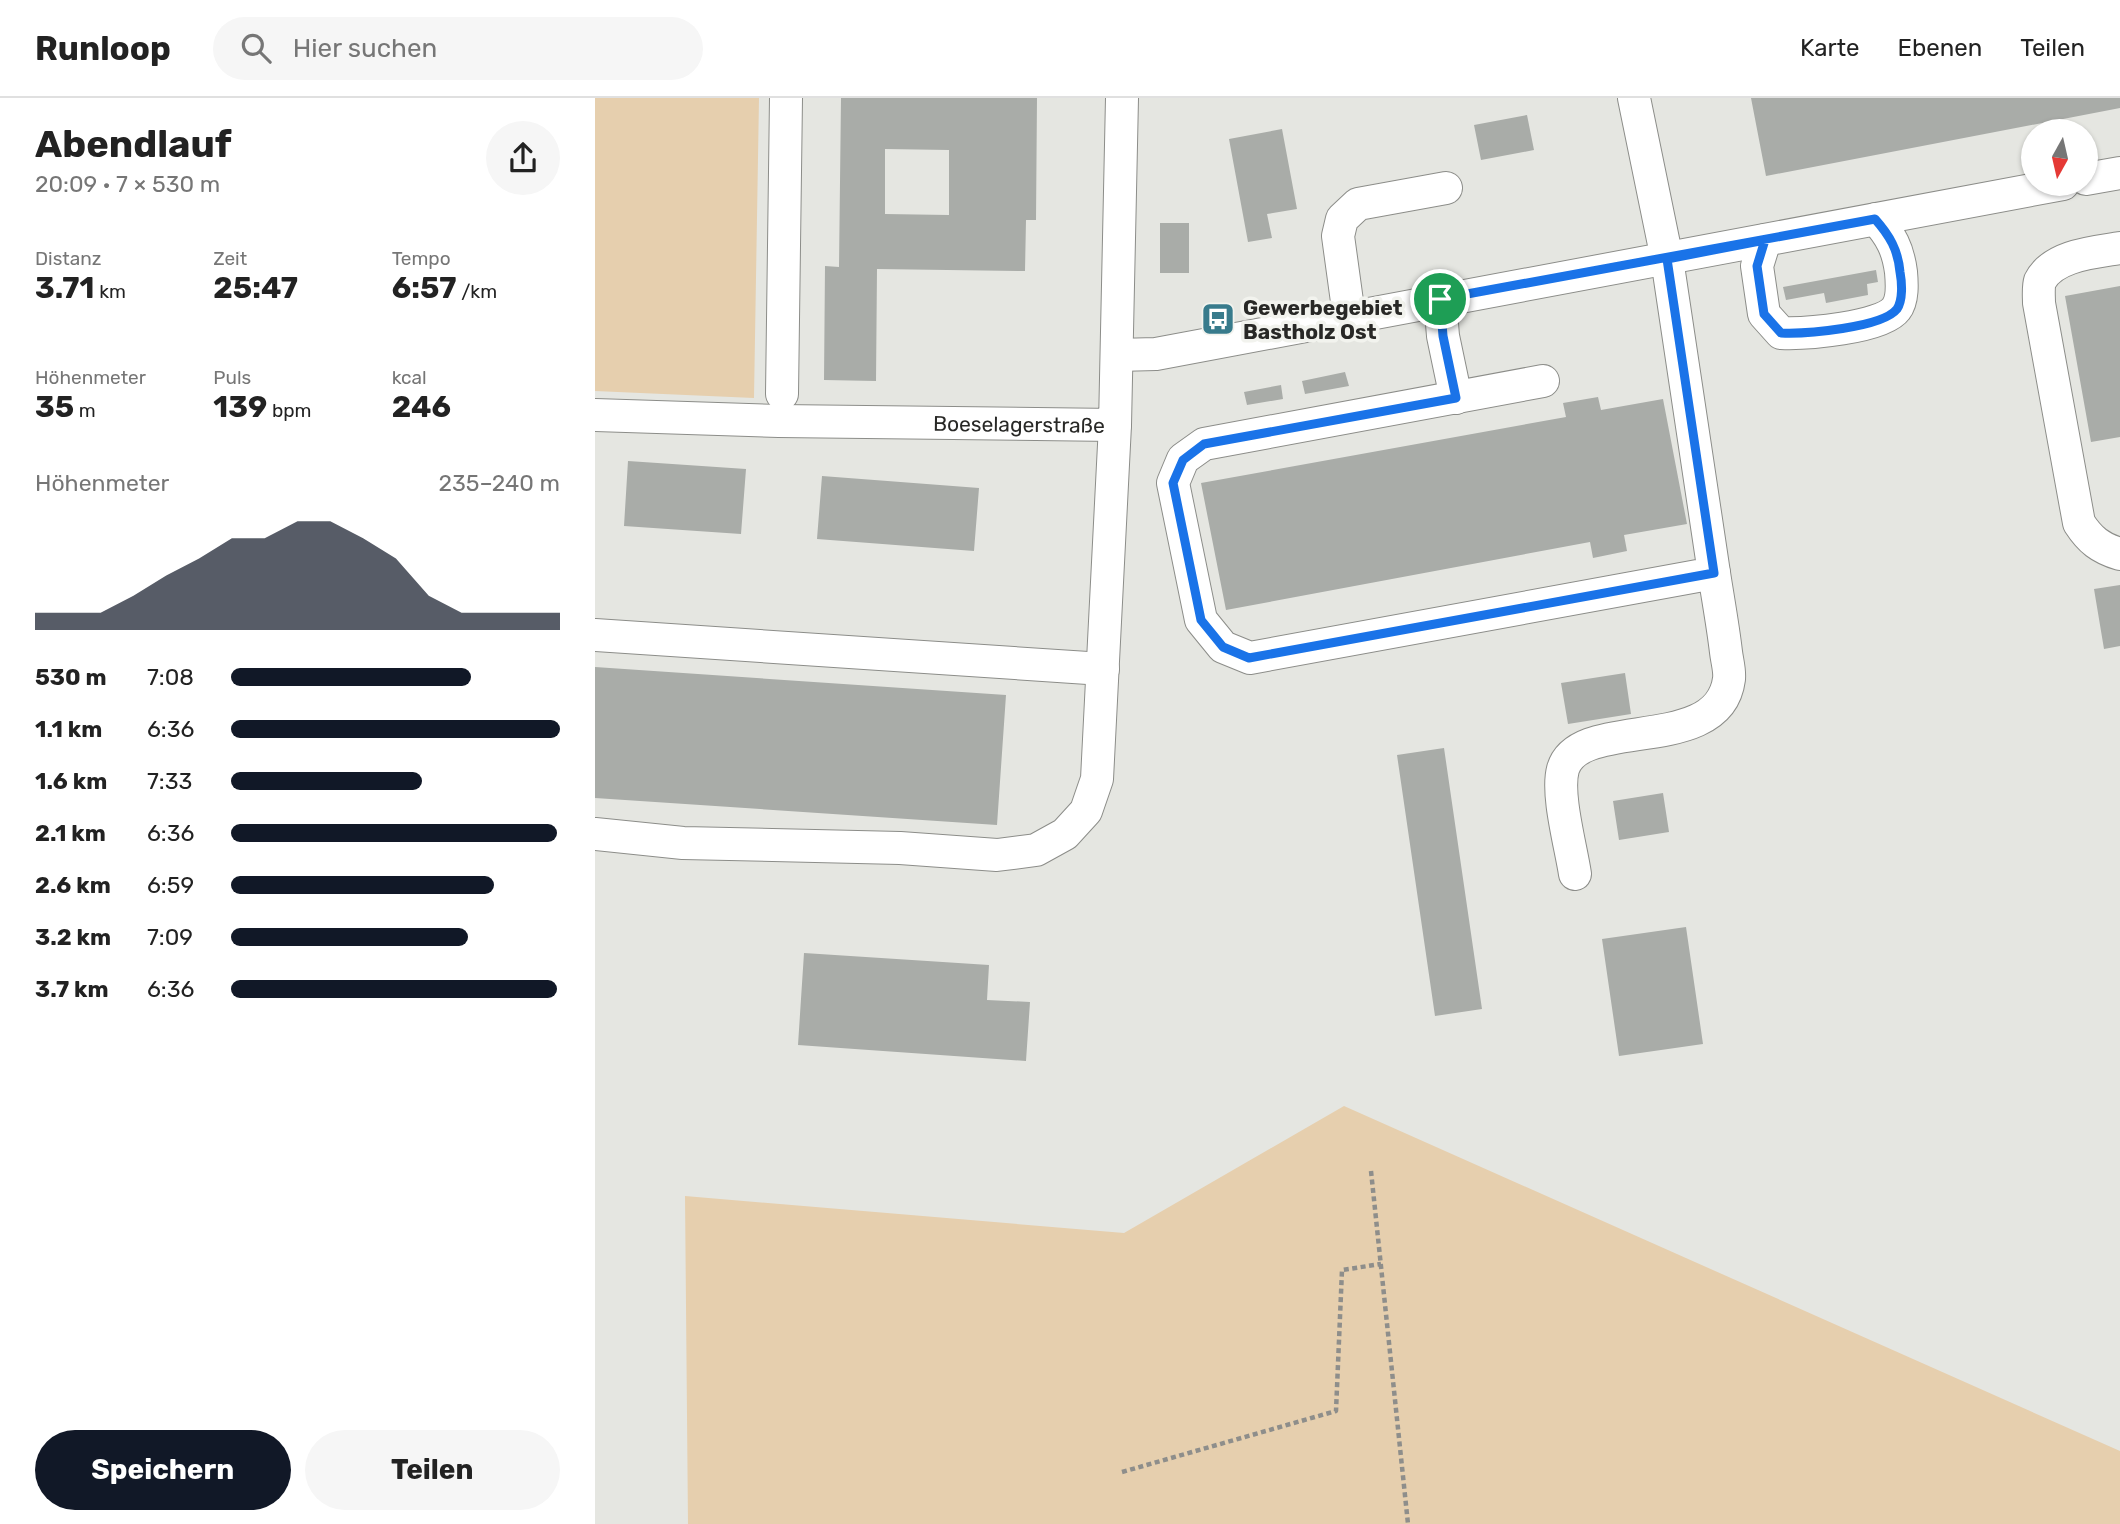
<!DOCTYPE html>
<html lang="de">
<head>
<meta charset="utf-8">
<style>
  :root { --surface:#fff; --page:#f6f6f6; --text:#222; --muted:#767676; --line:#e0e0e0; --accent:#111827 }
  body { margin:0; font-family:Rubik,sans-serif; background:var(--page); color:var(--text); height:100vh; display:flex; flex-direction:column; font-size:26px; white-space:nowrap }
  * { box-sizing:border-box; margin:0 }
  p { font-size:23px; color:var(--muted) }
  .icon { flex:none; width:38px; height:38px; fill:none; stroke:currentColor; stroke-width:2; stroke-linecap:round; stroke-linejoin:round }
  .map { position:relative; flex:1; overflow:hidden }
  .details { display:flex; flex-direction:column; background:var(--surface); width:595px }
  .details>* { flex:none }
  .needle { width:46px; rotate:188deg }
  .fabs { position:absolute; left:1426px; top:21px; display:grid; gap:14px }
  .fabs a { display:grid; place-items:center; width:77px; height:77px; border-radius:50%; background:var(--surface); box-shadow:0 2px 5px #0004; font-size:35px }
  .pin { position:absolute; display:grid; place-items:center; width:60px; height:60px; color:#fff; margin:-30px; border:4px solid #fff; border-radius:50%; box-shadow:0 2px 7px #0007 }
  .round { display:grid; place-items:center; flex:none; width:74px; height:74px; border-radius:37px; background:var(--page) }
  .headline { display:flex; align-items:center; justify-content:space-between; height:119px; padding:0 35px }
  h1 { font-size:38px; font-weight:700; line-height:52px }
  .stats { display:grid; grid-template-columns:repeat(3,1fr); gap:10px; height:119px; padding:7px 35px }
  .stats div { display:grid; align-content:center }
  .stats b { font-size:30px; font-weight:700 }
  .stats small { font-size:19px; font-weight:400 }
  .stats p { font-size:19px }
  .chart { height:196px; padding:14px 35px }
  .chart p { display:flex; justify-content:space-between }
  .chart svg { width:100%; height:126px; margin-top:7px; fill:var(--accent); opacity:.7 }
  .action { display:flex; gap:14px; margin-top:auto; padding:14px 35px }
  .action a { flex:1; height:80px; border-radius:42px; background:var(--accent); color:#fff; font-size:28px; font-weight:700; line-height:80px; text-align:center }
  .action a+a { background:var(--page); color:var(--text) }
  ul { padding:0 35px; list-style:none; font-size:23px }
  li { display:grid; grid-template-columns:112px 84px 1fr; align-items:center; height:52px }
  li i { height:18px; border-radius:9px; background:var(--accent) }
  header { display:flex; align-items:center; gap:42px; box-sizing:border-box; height:98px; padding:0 35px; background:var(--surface); border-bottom:2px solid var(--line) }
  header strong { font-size:33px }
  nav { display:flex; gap:38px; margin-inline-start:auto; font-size:24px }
  .search { width:490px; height:63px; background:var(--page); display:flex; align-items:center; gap:18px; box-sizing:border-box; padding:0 24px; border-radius:38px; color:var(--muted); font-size:26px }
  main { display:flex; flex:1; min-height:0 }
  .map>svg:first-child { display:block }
  .green { fill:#e6cfae }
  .building { fill:#a9aca8; fill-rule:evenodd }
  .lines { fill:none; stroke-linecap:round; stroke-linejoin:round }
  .minor-casing { stroke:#8c8d89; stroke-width:34 }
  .path { stroke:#8e8e8b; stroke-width:4.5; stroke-dasharray:5 3.5; stroke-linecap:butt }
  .minor { stroke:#fff; stroke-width:32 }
  .route-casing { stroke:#fff; stroke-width:14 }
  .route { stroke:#1a73e8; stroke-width:9 }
  .labels { text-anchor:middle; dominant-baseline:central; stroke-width:7; stroke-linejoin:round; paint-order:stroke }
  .poi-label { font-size:21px; font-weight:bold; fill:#282826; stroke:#f2f3ee; text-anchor:start }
  .street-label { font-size:21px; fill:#282826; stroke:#f2f3ee }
</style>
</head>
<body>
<header>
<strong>Runloop</strong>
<div class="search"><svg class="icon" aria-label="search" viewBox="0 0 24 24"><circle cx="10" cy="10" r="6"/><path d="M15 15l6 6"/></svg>Hier suchen</div>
<nav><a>Karte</a><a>Ebenen</a><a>Teilen</a></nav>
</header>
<main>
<section class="details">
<div class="headline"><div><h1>Abendlauf</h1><p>20:09 · 7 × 530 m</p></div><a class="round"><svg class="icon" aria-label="share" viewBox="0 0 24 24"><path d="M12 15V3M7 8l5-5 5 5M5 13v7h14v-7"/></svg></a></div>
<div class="stats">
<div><p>Distanz</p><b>3.71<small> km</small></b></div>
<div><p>Zeit</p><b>25:47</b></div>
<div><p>Tempo</p><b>6:57<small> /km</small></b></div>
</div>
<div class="stats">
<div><p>Höhenmeter</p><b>35<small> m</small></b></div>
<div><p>Puls</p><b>139<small> bpm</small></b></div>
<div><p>kcal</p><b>246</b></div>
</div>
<div class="chart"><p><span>Höhenmeter</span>235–240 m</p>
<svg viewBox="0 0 160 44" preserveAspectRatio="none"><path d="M0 44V38L10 38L20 38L30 32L40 25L50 19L60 12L70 12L80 6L90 6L100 12L110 19L120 32L130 38L140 38L150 38L160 38V44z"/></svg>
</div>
<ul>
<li><b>530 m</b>7:08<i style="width:73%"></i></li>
<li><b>1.1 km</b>6:36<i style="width:100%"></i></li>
<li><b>1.6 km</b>7:33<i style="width:58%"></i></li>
<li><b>2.1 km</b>6:36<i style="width:99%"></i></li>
<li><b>2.6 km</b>6:59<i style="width:80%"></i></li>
<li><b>3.2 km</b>7:09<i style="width:72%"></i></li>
<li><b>3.7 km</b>6:36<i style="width:99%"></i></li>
</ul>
<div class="action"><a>Speichern</a><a>Teilen</a></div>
</section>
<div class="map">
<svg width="1525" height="1426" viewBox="0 0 1525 1426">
  <rect width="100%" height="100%" fill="#e5e6e1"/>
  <!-- green -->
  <path class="green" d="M0,0h164l-5,300 -159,-7z
    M749,1008l776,345v73h-1432l-3,-328 439,37z"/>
  <!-- building -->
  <path class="building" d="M246,0h196l-1,122h-10l-1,51 -148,-2 -1,112 -52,-1 1,-114 14,1zM290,51l64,1v65l-64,-1z
    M1156,0h369v10l-354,68z
    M932,17l7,35 -53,10 -7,-35z
    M687,31l15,80 -30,5 5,24 -24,4 -19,-103z
    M565,125h29v50h-29z
    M1281,172l2,12 -11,2 1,11 -42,8 -2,-10 -38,7 -3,-13z
    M1525,188v151l-29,5 -26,-146z
    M750,274l4,14 -44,8 -3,-13z
    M686,287l2,14 -36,6 -3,-13z
    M1003,299l3,13 62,-11 24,125 -63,11 3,16 -34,7 -3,-16 -364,68 -25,-127 365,-66 -3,-14z
    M33,363l118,8 -5,65 -117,-8z
    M227,378l157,12 -5,63 -157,-12z
    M1525,487v61l-16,3 -10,-60z
    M0,569l411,28 -9,130 -402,-27z
    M1030,575l6,41 -63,10 -7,-41z
    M849,650l38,261 -47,7 -38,-261z
    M1068,695l6,39 -50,8 -6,-39z
    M1091,829l17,117 -84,12 -17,-117z
    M209,855l185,12 -2,35 43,2 -4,59 -228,-16z"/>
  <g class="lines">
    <defs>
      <g id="minor">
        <path d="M1491,81l34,-6"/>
        <path d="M1170,142l-8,26 7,48 17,19c24,1 101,-5 115,-24 7,-9 6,-26 5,-37 -3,-23 -10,-36 -25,-53"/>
        <path d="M1525,150c-24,4 -67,7 -80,33 -2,6 -1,16 -1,22l40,220c11,17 21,25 41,31"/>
        <path d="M845,201l3,37 13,62"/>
        <path d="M754,218l-11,-80 4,-17 16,-15 88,-16"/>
        <path d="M522,257l39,-1 907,-170"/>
        <path d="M948,283l-339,63 -21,15 -10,24 28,137 22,27 27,11 464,-85 -47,-314 -33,-161"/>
        <path d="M187,296l4,-296"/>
        <path id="s1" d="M0,317l184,6 336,4 7,-327"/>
        <path d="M0,537l508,34"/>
        <path d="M0,736l88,9 217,5 97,7 39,-5 29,-16 21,-23 11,-32 18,-354"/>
        <path d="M980,776c-4,-27 -19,-80 -12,-105 16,-55 156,-12 166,-90 1,-9 -2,-18 -3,-27 -3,-26 -8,-53 -12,-79"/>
      </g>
    </defs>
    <!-- minor casing -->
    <use href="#minor" class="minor-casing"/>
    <!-- path -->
    <path class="path" d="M776,1073l37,353
      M527,1374l214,-61 6,-141 39,-6"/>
    <!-- minor -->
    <use href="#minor" class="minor"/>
  </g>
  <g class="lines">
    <defs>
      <path id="route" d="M845,201l435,-80c15,17 23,31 25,53 2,11 3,28 -3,37 -15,19 -92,25 -116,24l-17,-19 -7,-48 8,-26 -98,19 47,314 -465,85 -26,-11 -22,-27 -28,-137 10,-23 21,-16 252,-46 -13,-62 -3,-37"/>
    </defs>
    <!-- route casing -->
    <use href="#route" class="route-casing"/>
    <!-- route -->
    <use href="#route" class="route"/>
  </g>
  <!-- icons -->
  <defs>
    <symbol id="bus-square" viewBox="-11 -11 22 22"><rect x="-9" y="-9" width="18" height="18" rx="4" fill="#387b8c" stroke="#f2f3ee"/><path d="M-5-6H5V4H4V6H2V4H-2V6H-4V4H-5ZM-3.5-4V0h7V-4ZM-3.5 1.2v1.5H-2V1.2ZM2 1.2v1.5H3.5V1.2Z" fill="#fff"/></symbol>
  </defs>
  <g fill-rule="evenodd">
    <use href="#bus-square" x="604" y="202" width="38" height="38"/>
  </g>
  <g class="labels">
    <!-- poi labels -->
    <g class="poi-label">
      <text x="648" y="209">Gewerbegebiet<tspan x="648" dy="24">Bastholz Ost</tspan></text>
    </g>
    <!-- street labels -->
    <g class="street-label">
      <text stroke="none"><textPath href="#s1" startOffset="424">Boeselagerstraße</textPath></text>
    </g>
  </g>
</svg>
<div class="fabs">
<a><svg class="needle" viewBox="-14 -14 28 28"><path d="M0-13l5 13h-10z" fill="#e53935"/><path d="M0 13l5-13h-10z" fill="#767676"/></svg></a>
</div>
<div class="pin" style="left:845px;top:201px;background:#1e9e55"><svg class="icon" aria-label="arrive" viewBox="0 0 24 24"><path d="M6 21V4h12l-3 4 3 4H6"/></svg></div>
</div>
</main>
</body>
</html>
